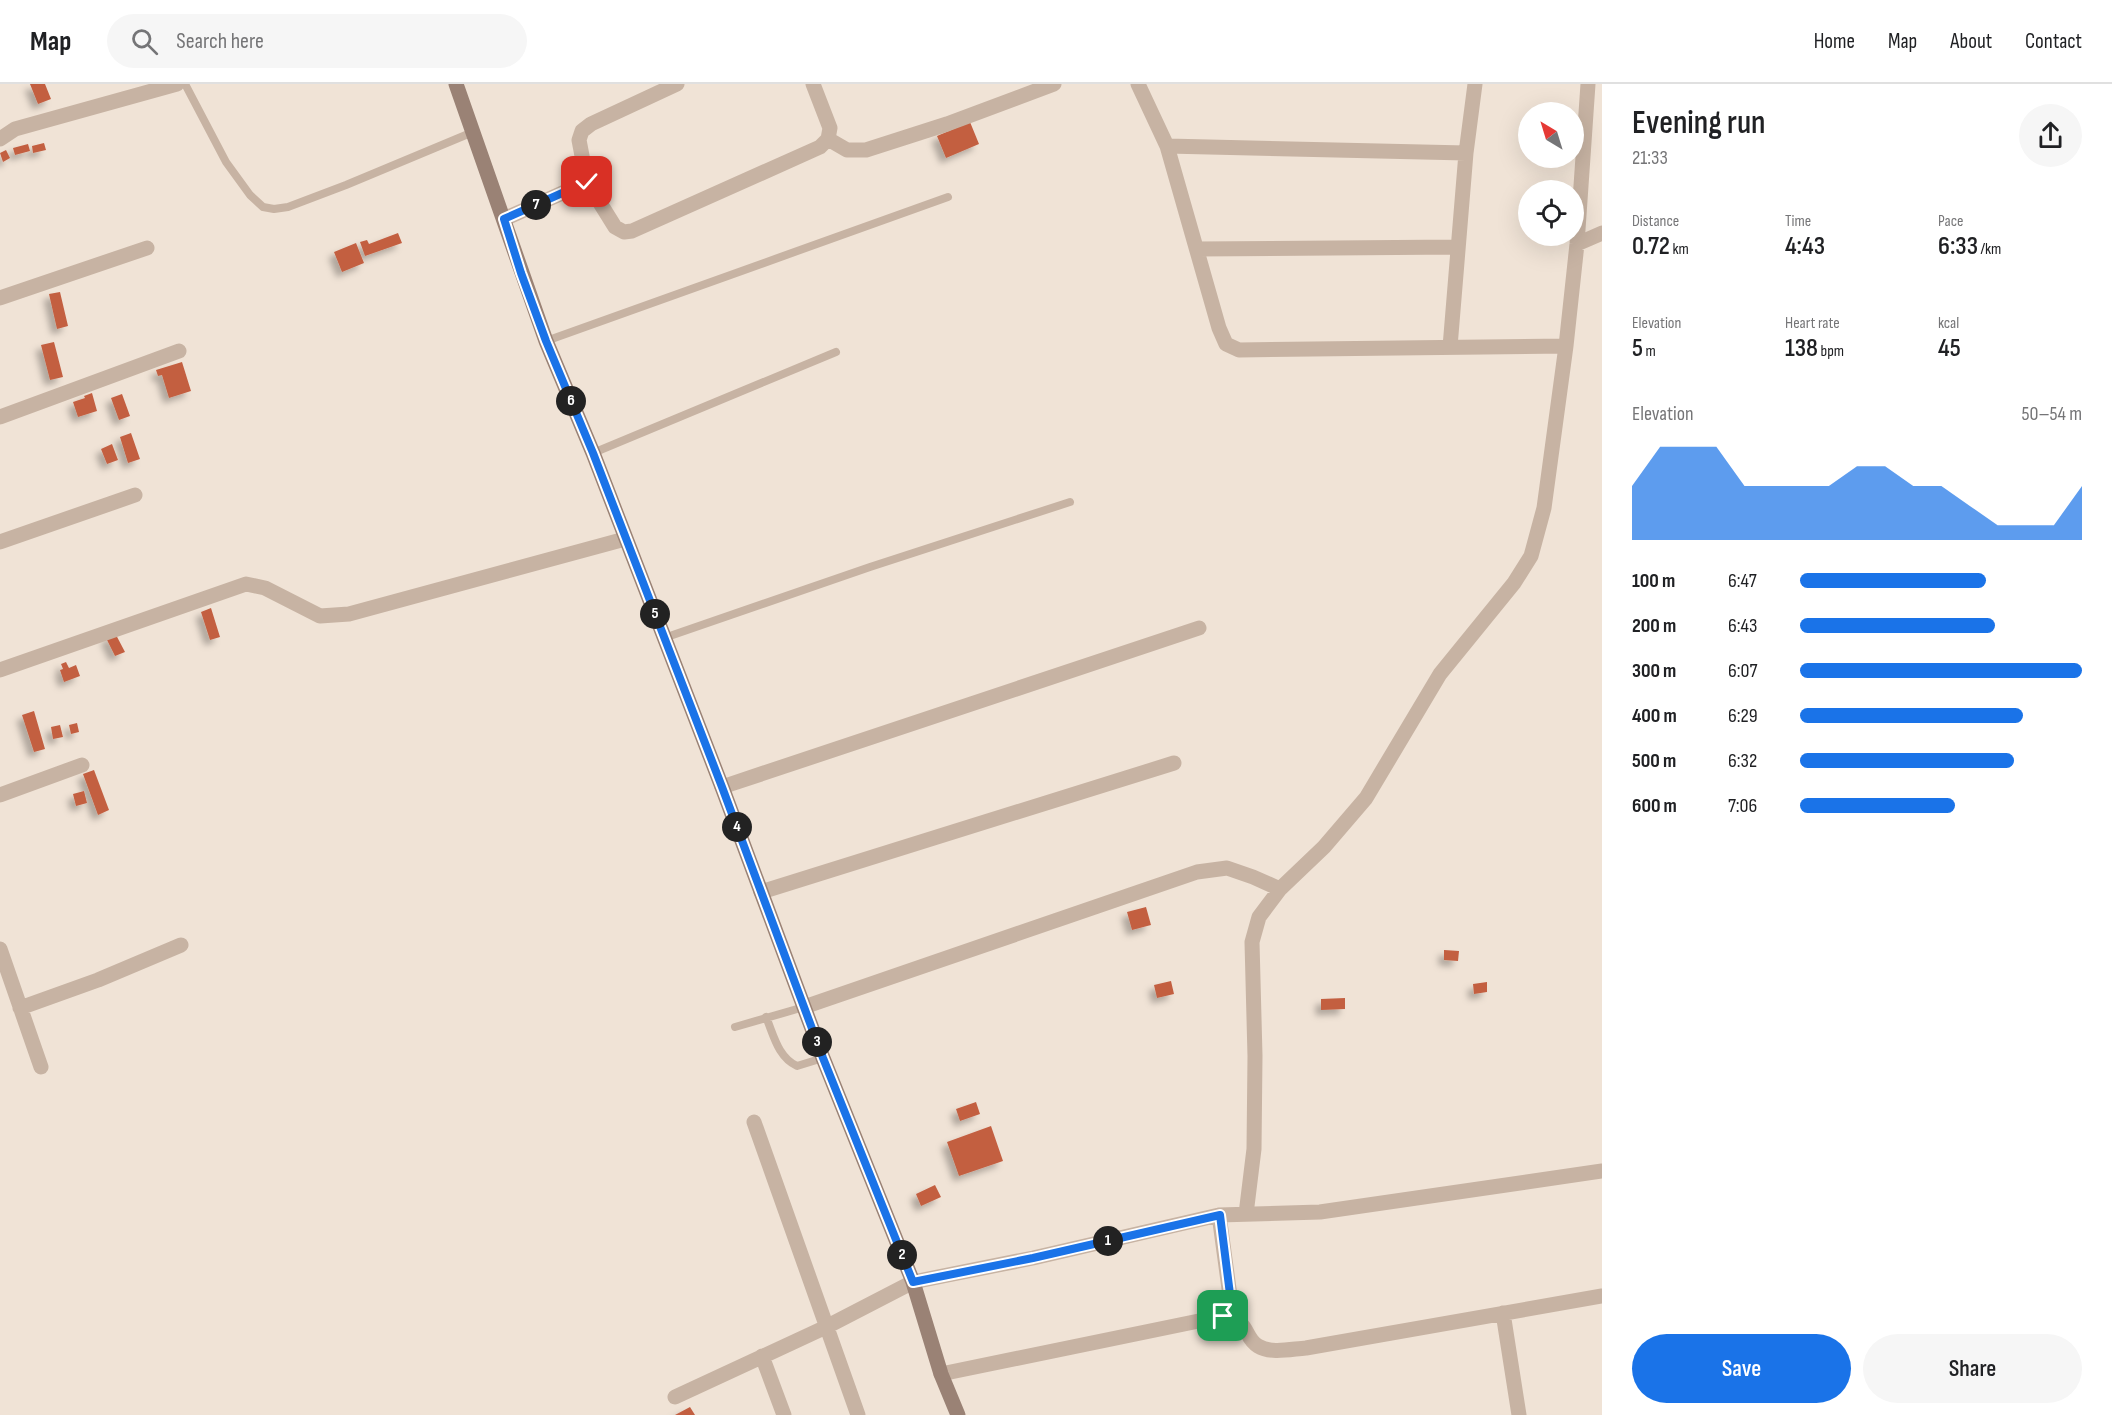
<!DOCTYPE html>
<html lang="en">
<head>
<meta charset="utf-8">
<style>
  :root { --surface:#fff; --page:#f6f6f6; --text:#202124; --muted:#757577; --line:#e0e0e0; --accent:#1a73e8 }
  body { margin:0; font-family:"Sofia Sans Condensed",sans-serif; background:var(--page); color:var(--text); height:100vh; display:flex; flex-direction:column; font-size:22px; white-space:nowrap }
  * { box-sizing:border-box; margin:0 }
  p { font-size:20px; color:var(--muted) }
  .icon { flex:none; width:33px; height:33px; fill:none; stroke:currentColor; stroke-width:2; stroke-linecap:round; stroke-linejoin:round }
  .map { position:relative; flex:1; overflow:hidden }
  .panel { display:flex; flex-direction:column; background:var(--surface); width:510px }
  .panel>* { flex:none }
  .needle { width:39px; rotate:322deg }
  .buttons { position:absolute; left:1518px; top:18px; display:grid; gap:12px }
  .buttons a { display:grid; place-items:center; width:66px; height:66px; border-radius:50%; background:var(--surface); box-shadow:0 6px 24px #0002; font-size:30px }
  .pin { position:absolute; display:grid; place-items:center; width:51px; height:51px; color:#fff; margin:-26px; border-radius:12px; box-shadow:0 3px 9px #0006 }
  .km { position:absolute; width:30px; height:30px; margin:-15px; border-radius:50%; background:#222; color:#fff; font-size:16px; line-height:30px; text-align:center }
  .round { display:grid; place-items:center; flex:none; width:63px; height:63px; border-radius:32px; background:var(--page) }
  .overview { display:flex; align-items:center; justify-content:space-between; height:102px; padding:0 30px }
  h1 { font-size:33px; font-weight:600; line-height:45px }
  .figures { display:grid; grid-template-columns:repeat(3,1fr); gap:9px; height:102px; padding:6px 30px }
  .figures div { display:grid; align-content:center }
  .figures b { font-size:26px; font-weight:600 }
  .figures small { font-size:16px; font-weight:400 }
  .figures p { font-size:16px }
  .chart { height:168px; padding:12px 30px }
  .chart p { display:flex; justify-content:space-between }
  .chart svg { width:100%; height:108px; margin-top:6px; fill:var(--accent); opacity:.7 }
  .button { display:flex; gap:12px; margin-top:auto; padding:12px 30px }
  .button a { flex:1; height:69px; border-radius:36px; background:var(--accent); color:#fff; font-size:24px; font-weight:600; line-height:69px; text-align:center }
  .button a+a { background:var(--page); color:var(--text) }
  ul { padding:0 30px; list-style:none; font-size:20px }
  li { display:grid; grid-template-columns:96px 72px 1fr; align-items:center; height:45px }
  li i { height:15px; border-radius:8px; background:var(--accent) }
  header { display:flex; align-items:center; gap:36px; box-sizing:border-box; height:84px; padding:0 30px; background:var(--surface); border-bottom:2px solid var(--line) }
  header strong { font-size:28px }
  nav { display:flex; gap:33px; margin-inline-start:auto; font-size:21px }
  .search { width:420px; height:54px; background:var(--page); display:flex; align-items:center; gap:15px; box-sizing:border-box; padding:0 21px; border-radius:33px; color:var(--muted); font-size:22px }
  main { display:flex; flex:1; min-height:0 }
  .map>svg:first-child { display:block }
  .building { fill:#c35f41; filter:url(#shadow) }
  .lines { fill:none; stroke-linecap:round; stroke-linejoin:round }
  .lane { stroke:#c7b3a3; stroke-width:8 }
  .street { stroke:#c7b3a3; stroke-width:15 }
  .secondary { stroke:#9a8275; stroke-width:15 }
  .route-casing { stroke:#fff; stroke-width:12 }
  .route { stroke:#1a73e8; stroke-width:8 }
</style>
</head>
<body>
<header>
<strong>Map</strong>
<div class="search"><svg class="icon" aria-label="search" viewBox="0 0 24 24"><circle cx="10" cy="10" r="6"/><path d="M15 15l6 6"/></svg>Search here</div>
<nav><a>Home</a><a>Map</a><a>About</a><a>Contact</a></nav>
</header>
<main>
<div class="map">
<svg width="1602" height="1331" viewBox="0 0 1602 1331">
  <defs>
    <filter id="shadow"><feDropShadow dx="-5.5" dy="5.5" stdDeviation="3" flood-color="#0004"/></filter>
  </defs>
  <rect width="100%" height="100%" fill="#f0e3d6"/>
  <!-- building -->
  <path class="building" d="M30,0h15l6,15 -13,5z
    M970,38l9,22 -33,14 -9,-22z
    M44,59l2,7 -13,3 -1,-7z
    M28,60l2,7 -15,4 -2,-7z
    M6,66l4,8 -7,4 -3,-9z
    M398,149l4,10 -37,13 -5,-14 7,-2 2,4z
    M356,159l8,20 -22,9 -8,-20z
    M60,208l8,34 -11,3 -8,-35z
    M54,258l9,35 -13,3 -9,-35z
    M182,278l9,29 -22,7 -7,-23 -4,1 -2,-6z
    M92,309l5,18 -19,6 -5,-15 12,-4 -1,-2z
    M122,310l8,22 -11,4 -8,-22z
    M131,349l9,26 -12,4 -8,-26z
    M112,360l6,16 -11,4 -6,-15z
    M211,524l9,29 -10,3 -9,-28z
    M115,549l10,19 -10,4 -9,-18z
    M66,578l3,6 7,-3 4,11 -16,6 -4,-12 3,-1 -2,-5z
    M34,627l11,38 -11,3 -12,-37z
    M77,639l2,9 -8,2 -2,-9z
    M60,641l3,12 -10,2 -2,-12z
    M94,686l15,40 -11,5 -15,-41z
    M84,707l3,12 -11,3 -3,-12z
    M1146,823l5,18 -19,5 -5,-18z
    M1444,866l15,1 -1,10 -14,-1z
    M1171,897l3,13 -17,4 -3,-13z
    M1487,898v10l-13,2 -1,-10z
    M1345,914v11l-24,1v-11z
    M976,1018l4,12 -20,7 -4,-12z
    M991,1042l12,35 -44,15 -12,-34z
    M935,1101l6,12 -20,9 -5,-12z
    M690,1323l5,8h-20z"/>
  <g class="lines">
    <!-- lane -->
    <path class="lane" d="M185,0l41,78 24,33 13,12 11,2 14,-2 58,-22 127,-53
      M546,257l402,-144
      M593,369l243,-101
      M664,554l206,-71 200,-65
      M766,933c8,19 12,40 31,49l26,-8
      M735,943l69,-20"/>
    <!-- street -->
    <path class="street" d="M677,0l-86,40 -9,7 -3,9 8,42 28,45 9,5 8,-1 188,-84 8,-8 2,-11 -17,-44
      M1138,0l29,62 52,182 7,16 13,6 327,-4
      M0,55l15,-10 162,-45
      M828,55l19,11h19l81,-26 107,-40
      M1167,62l299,7
      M504,135l83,-37
      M1577,160l25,-11
      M1197,165l261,-2
      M0,214l147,-50
      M1450,263l16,-194 9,-69
      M0,333l179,-66
      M0,458l135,-47
      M0,586l246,-86 19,4 55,28 29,-2 276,-75
      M722,703l477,-159
      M0,711l82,-30
      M761,808l413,-129
      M0,865l41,118
      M804,923l393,-135 30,-4 26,9 27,12
      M20,924l78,-28 83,-35
      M754,1038l104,293
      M1246,1130l8,-65 1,-93 -3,-114 7,-25 21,-28 44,-42 42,-49 74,-124 74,-91 17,-27 13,-48 22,-162 11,-102 11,-160
      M1219,1131l14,103
      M1503,1229l16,102
      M762,1272l22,59
      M941,1290l282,-58c28,5 20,21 35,30 13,8 33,3 48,2l296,-52
      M675,1313l151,-70 87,-45 120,-24 186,-43 101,-3 282,-41"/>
    <!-- secondary -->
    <path class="secondary" d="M456,0l90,257 47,112 129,334 101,271 90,224 28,92 17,41"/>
  </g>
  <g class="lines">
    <defs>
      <path id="route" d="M587,98l-83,37 17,54 25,68 47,112 129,334 101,271 90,224 120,-24 187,-43 13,103 -10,-2"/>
    </defs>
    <!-- route casing -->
    <use href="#route" class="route-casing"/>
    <!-- route -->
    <use href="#route" class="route"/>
  </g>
</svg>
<div class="buttons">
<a><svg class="needle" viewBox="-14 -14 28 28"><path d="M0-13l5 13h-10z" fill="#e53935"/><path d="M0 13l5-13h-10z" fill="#757577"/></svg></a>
<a><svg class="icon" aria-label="locate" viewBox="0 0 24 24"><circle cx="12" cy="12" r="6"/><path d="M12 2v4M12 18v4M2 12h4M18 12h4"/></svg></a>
</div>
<div class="pin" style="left:1223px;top:1232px;background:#1e9e55"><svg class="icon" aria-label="arrive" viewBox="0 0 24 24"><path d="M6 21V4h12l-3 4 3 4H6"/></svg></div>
<div class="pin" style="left:587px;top:98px;background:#d93025"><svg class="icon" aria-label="check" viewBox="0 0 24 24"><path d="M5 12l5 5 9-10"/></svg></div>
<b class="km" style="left:1108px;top:1157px">1</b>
<b class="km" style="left:902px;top:1171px">2</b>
<b class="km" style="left:817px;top:958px">3</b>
<b class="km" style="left:737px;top:743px">4</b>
<b class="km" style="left:655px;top:530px">5</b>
<b class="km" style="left:571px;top:317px">6</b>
<b class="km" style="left:536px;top:121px">7</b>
</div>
<section class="panel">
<div class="overview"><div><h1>Evening run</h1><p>21:33</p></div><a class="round"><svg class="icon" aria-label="share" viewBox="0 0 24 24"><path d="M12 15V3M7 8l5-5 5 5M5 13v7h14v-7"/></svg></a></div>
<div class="figures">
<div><p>Distance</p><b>0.72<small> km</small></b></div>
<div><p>Time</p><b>4:43</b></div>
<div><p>Pace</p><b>6:33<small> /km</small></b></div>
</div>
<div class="figures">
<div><p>Elevation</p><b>5<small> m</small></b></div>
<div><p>Heart rate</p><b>138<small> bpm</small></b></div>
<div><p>kcal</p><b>45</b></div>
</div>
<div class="chart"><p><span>Elevation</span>50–54 m</p>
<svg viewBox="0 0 160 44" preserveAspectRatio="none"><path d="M0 44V22L10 6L20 6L30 6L40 22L50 22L60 22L70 22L80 14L90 14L100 22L110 22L120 30L130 38L140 38L150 38L160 22V44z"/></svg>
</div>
<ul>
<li><b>100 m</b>6:47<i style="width:66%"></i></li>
<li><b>200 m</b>6:43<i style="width:69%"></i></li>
<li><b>300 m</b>6:07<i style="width:100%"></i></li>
<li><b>400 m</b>6:29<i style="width:79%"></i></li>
<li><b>500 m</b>6:32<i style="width:76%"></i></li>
<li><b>600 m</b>7:06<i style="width:55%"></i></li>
</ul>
<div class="button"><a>Save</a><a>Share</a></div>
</section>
</main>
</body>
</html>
